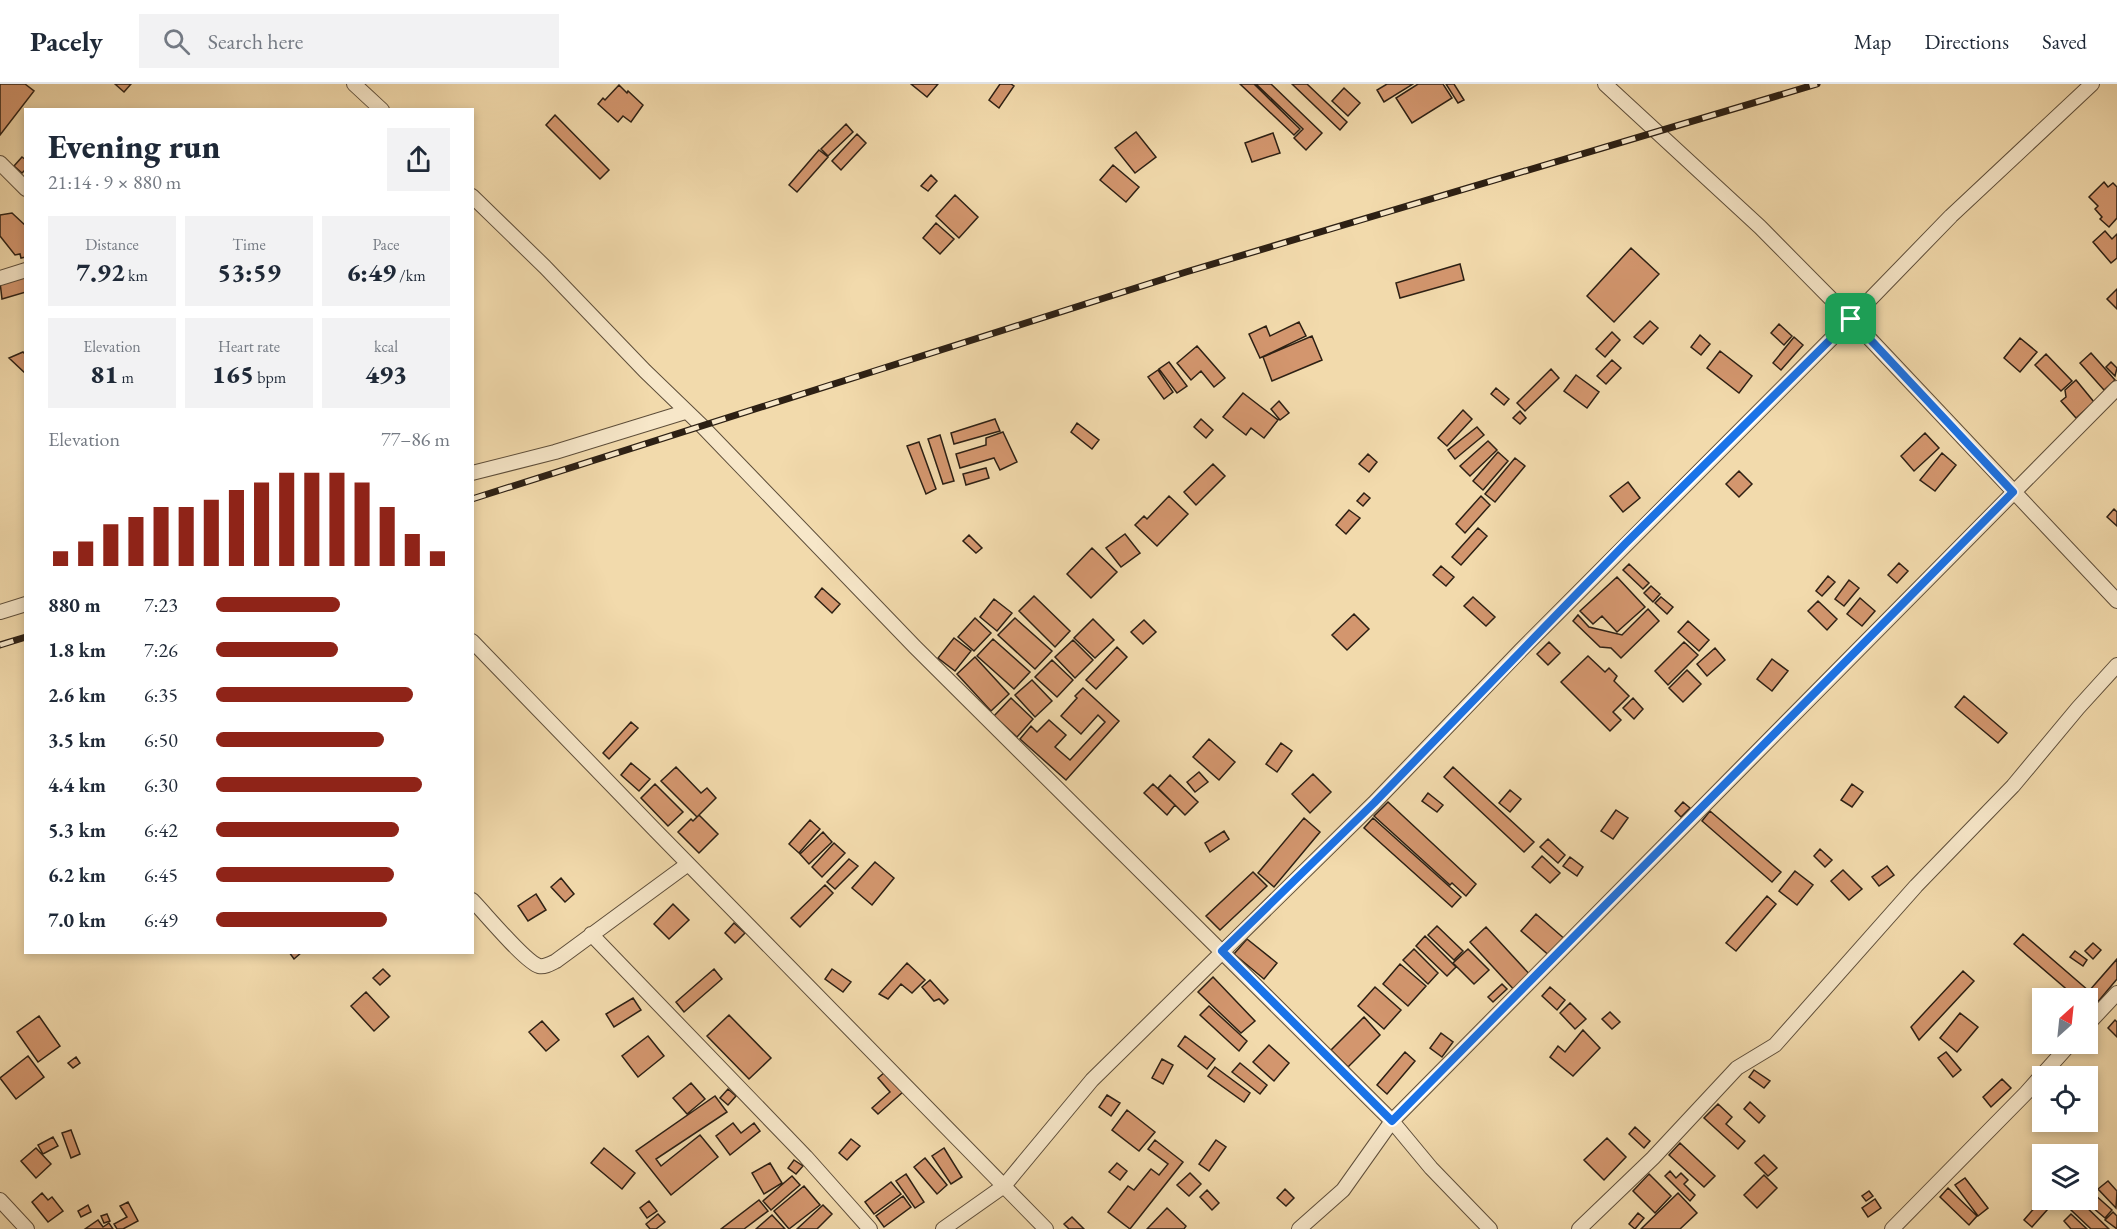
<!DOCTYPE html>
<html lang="en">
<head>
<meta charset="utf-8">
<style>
  :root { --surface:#fff; --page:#f2f2f3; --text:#1f2937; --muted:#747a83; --line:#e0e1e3; --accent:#8f2418 }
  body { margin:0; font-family:"EB Garamond",serif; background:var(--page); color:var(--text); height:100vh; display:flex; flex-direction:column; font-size:22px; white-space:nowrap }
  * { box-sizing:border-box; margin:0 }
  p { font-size:20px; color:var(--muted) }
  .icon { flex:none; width:33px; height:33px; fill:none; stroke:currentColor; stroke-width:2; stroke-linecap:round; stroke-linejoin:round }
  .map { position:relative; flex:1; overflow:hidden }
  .side { position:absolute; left:24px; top:24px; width:450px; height:846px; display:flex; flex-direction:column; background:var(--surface); border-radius:0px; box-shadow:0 3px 9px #0003 }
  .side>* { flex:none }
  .needle { width:39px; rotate:27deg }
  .tools { position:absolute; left:2032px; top:904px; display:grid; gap:12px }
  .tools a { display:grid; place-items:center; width:66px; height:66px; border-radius:0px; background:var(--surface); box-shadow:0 3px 9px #0003; font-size:30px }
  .pin { position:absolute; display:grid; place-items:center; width:51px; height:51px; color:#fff; margin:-26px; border-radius:12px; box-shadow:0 3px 9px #0006 }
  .round { display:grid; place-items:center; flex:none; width:63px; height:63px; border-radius:0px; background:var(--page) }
  .overview { display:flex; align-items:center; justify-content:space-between; height:102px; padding:0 24px }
  h1 { font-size:33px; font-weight:800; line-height:45px }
  .stats { display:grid; grid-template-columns:repeat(3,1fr); gap:9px; height:102px; padding:6px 24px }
  .stats div { display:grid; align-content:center; border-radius:0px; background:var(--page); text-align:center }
  .stats b { font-size:26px; font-weight:800 }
  .stats small { font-size:16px; font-weight:400 }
  .stats p { font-size:16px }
  .chart { height:168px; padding:12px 24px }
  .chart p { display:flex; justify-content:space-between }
  .chart svg { width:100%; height:108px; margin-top:6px; stroke:var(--accent); stroke-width:6 }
  ul { padding:0 24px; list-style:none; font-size:20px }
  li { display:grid; grid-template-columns:96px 72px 1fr; align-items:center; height:45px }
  li i { height:15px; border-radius:8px; background:var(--accent) }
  header { display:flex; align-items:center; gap:36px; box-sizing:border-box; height:84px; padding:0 30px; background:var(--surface); border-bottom:2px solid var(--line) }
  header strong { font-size:28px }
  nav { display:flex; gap:33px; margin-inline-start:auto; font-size:21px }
  .search { width:420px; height:54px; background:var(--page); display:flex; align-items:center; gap:15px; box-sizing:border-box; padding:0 21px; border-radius:0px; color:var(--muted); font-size:22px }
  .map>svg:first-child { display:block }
  .building { fill:#d3966e; stroke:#2d2014; stroke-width:1.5 }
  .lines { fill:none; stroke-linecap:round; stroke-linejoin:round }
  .street-casing { stroke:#5e4e3a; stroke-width:16 }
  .street { stroke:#f7e7c9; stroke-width:14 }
  .rail-casing { stroke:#2d2014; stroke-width:7 }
  .rail { stroke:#f7e7c9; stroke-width:4.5; stroke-dasharray:14; stroke-linecap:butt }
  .route-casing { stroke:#fff; stroke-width:12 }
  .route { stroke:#1a73e8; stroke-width:8 }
</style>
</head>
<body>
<header>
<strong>Pacely</strong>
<div class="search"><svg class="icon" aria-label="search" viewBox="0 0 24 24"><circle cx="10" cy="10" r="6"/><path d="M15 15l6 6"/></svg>Search here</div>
<nav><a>Map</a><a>Directions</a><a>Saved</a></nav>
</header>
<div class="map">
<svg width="2117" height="1145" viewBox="0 0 2117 1145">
  <rect width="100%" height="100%" fill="#f2daac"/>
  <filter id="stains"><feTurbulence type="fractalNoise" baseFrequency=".00333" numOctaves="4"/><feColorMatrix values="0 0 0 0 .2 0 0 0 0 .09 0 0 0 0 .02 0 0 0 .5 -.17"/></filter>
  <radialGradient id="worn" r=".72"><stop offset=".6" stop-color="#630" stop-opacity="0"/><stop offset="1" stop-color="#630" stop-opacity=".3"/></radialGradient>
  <!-- building -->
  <path class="building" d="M0,0h25l9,7 -34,44z
    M115,0h16l-7,8z
    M911,0h27l-11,13z
    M1000,0h11l3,2 -15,22 -10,-8z
    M1240,0h14l46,45 -6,6z
    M1256,0h15l51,49 -16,17 -12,-12 9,-9z
    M1292,0h15l40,38 -7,8z
    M1387,0h26l-29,18 -7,-12z
    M1418,0h25l9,14 -40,25 -16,-25z
    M1446,0h8l10,16 -6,3z
    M619,1l8,8 1,-2 15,14 -12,17 -8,-6 -5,6 -20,-18 5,-6 2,2z
    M1344,4l16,15 -12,13 -16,-15z
    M555,31l54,55 -9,9 -54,-54z
    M846,40l7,8 -25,24 -7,-7z
    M1136,48l20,25 -21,16 -20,-25z
    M1273,49l7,20 -28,9 -7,-19z
    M857,50l9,9 -25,27 -9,-9z
    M819,66l9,7 -31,35 -8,-7z
    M22,73l4,3v9l-4,4 -8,-7z
    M1113,81l26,22 -13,15 -26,-22z
    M931,91l6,6 -9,10 -7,-5z
    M2104,98l4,5 5,-4 4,4v31l-8,9 -9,-8 2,-2 -7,-8 3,-3 -9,-9z
    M955,111l23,22 -19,21 -23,-22z
    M12,129l14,13v31l-5,1 -1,-4 -5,1 -15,-19v-21z
    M936,139l18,16 -14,15 -17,-16z
    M2105,147l7,8 5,-5v24l-6,5 -18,-21z
    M1631,164l28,26 -45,48 -27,-26z
    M1460,180l4,16 -64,18 -4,-15z
    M26,191v17l-24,7 -2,-17z
    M2117,205v20l-10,-10z
    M1650,237l8,7 -15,16 -9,-7z
    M1299,238l7,14 -46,22 -11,-24 17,-8 4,10z
    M1779,240l13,12 -8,9 -13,-12z
    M1612,248l8,8 -15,17 -9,-8z
    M1700,251l10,9 -9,11 -10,-8z
    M1312,252l10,24 -50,21 -9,-24z
    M1794,253l9,8 -22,25 -8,-7z
    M2020,254l17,14 -17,20 -16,-14z
    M1197,262l28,32 -11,9 -13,-16 -10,9 -14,-17z
    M1720,267l32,25 -13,17 -32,-25z
    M23,268l3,3v19l-17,-16z
    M2091,269l24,27 -11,10 -24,-27z
    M2046,270l26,27 -11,10 -26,-26z
    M1612,276l9,8 -15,16 -9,-8z
    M1169,278l18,24 -10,7 -18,-24z
    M2111,278l6,6 -2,8 -9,-9z
    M1551,285l8,9 -34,33 -8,-8z
    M1158,286l15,22 -9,7 -16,-22z
    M1576,291l23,17 -12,16 -23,-17z
    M2076,296l18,22 -18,16 -15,-17 5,-4 -1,-7z
    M1496,304l13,11 -5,6 -13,-11z
    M1243,309l35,27 -14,18 -13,-10 -5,7 -23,-18z
    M1279,317l10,12 -9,7 -9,-11z
    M1463,326l9,9 -25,27 -9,-8z
    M1520,327l6,7 -6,6 -7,-6z
    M995,335l5,12 -46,13 -3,-11z
    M1201,335l12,11 -7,8 -12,-11z
    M1077,339l22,17 -7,9 -21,-17z
    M1477,343l7,8 -29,24 -7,-9z
    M1003,348l14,30 -17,8 -6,-12 -34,10 -4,-14 30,-9v-7z
    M1925,349l14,15 -25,23 -13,-15z
    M940,351l14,46 -11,3 -15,-45z
    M1488,357l9,9 -27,26 -10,-10z
    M919,358l17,47 -10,5 -19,-48z
    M1498,368l10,9 -25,29 -10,-9z
    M1942,369l14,12 -21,26 -15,-11z
    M1368,370l9,8 -8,10 -10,-8z
    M1515,374l10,8 -30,36 -10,-8z
    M1213,380l12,12 -29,29 -12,-13z
    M986,384l3,10 -23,7 -3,-11z
    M1739,387l13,13 -13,13 -13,-13z
    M1628,398l12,16 -17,14 -13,-16z
    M1364,409l6,5 -7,8 -6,-5z
    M1169,412l19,18 -31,32 -22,-21 9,-9 3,3z
    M1481,412l9,9 -25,28 -9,-9z
    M2114,425l3,3v14l-10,-9z
    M1349,426l11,8 -14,16 -10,-9z
    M1478,444l9,8 -26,29 -9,-8z
    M1125,450l15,19 -19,14 -15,-19z
    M969,451l13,13 -6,5 -13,-12z
    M1092,464l25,24 -26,26 -24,-24z
    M1899,479l9,8 -11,12 -9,-8z
    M1629,480l20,19 -6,6 -20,-19z
    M1441,482l13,11 -8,9 -13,-11z
    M1828,492l7,6 -13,14 -6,-5z
    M1617,493l28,30 -28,25 -15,-16 -9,8 -13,-13z
    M1849,496l10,8 -15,18 -9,-7z
    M1651,502l9,8 -7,8 -9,-9z
    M822,504l18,16 -8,9 -17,-16z
    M1034,512l36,35 -15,16 -36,-36z
    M1473,513l22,20 -9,9 -22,-20z
    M1661,513l12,10 -6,7 -12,-11z
    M1860,514l15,13 -13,15 -15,-12z
    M994,515l18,14 -15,18 -17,-14z
    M1818,517l19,18 -10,11 -19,-19z
    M1648,525l11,12 -38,37 -10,-10 -11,-1 -27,-26 5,-6 11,12 33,8z
    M1354,530l15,15 -22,21 -15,-15z
    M975,534l16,15 -17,18 -16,-14z
    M1015,534l37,33 -17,18 -37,-34z
    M1093,535l21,21 -19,18 -21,-20z
    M1144,536l12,12 -13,12 -12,-12z
    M1688,537l21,19 -10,11 -21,-19z
    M954,554l17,13 -16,20 -17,-13z
    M993,555l37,33 -16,17 -37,-33z
    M1073,556l20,20 -18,18 -20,-21z
    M1549,558l11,11 -12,12 -11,-11z
    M1684,558l14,13 -30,30 -13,-14z
    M1117,563l10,10 -31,32 -10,-9z
    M1715,564l10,12 -18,16 -10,-12z
    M1588,572l17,16 4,-4 8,8 -3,5 15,15 -16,16 8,8 -11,11 -49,-49z
    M975,573l34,37 -18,17 -34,-37z
    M1772,575l16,12 -16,20 -15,-12z
    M1052,576l21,20 -16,17 -22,-20z
    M1687,586l14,14 -18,18 -14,-14z
    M1032,596l20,21 -17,16 -20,-22z
    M1083,604l36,33 -53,59 -46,-41 11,-13 6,6 12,-12 17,15 -11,12 15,13 35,-38 -7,-7 -17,19 -20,-18 16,-18 -2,-2z
    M1964,612l43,37 -9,10 -43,-36z
    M1011,614l22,21 -16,18 -23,-21z
    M1633,614l10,11 -9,10 -11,-11z
    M631,638l7,6 -29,31 -6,-6z
    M1209,655l26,23 -16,18 -26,-23z
    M1281,659l11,8 -15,21 -11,-8z
    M631,679l19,16 -11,12 -18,-16z
    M676,683l25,26 6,-5 9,10 -19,19 -36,-36z
    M1453,683l81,75 -10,10 -80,-75z
    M1199,688l9,10 -13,10 -8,-10z
    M1313,690l18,18 -21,21 -18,-19z
    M1170,691l28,27 -13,13 -27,-27z
    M655,700l28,28 -15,14 -27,-28z
    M1153,700l22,21 -8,10 -23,-22z
    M1852,700l11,8 -11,15 -11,-7z
    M1510,706l11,9 -11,13 -11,-9z
    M1428,709l15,12 -6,7 -15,-11z
    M1388,718l88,82 -10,12 -14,-13 -2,2 -76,-69z
    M1683,718l7,6 -9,9 -6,-6z
    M1616,726l12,8 -15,21 -12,-8z
    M1710,727l71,61 -9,10 -70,-61z
    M699,731l19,19 -19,19 -21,-21 13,-13 2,2z
    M1304,734l16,14 -46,55 -16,-14z
    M1373,734l88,79 -9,10 -88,-79z
    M810,736l10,9 -21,24 -10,-9z
    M1224,747l5,8 -19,13 -5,-9z
    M823,748l9,10 -23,22 -9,-10z
    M1548,755l17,16 -7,8 -18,-16z
    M834,759l11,10 -23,24 -10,-10z
    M1820,765l12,11 -7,7 -11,-11z
    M1542,772l18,17 -10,10 -18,-16z
    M1570,773l13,10 -6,9 -14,-10z
    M849,775l9,7 -23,23 -8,-7z
    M875,778l19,16 -22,27 -20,-17z
    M1887,782l7,9 -15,11 -7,-9z
    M1843,786l19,19 -13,11 -18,-19z
    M1795,787l18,14 -16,20 -18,-14z
    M1253,788l14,14 -47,44 -14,-14z
    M561,794l13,16 -9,8 -14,-15z
    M825,801l8,8 -33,34 -9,-9z
    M536,810l10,16 -18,11 -10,-15z
    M1767,812l9,8 -40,47 -10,-8z
    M673,820l16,16 -20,19 -15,-15z
    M1536,830l31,27 -15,17 -31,-27z
    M734,839l11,10 -10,10 -10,-10z
    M1437,842l26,25 -9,9 -26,-25z
    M1486,843l47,51 -16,15 -47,-51z
    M2023,850l66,57 28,-32v20l-26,31 -3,-3v-8h-10l-64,-55z
    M1425,852l31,31 -9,9 -31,-30z
    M1247,855l30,24 -13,16 -30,-25z
    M2093,859l8,7 -8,9 -8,-8z
    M1414,865l24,24 -10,11 -25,-24z
    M1468,865l21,21 -15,14 -21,-21z
    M2075,867l12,9 -4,6 -13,-9z
    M289,868h13l-8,7z
    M907,879l18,17 -13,13 -11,-9 -13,15 -9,-5z
    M1400,880l26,22 -18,20 -25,-22z
    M383,885l7,7 -10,9 -7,-7z
    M714,885l8,10 -38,33 -8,-10z
    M832,885l19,13 -8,10 -18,-13z
    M1963,887l11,10 -55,59 -8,-13z
    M1213,893l42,44 -14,12 -43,-41z
    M930,896l18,20 -4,4 -5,-5 -5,2 -12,-14z
    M1502,900l5,5 -14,13 -5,-5z
    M1375,903l26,23 -17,19 -26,-23z
    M1550,903l15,13 -8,10 -15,-14z
    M366,908l23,25 -15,14 -23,-25z
    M633,914l8,12 -27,17 -8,-13z
    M1570,919l16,16 -11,10 -15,-16z
    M1209,922l38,35 -8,10 -39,-36z
    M1610,928l10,10 -8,7 -10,-10z
    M1960,929l18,14 -21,25 -17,-14z
    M729,931l42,43 -22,21 -42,-43z
    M39,932l21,30 -22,16 -21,-30z
    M1364,933l16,18 -32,32 -17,-17z
    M2115,936l2,2v15l-9,-9z
    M542,937l17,19 -13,11 -17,-19z
    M1583,946l17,18 -27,28 -23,-19 8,-11 7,6z
    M1441,949l12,9 -11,15 -12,-9z
    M648,952l16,20 -26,21 -16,-21z
    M1185,952l30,23 -8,10 -29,-23z
    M1269,961l20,18 -15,18 -21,-19z
    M1405,968l10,9 -28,33 -10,-9z
    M1946,968l15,18 -8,7 -15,-19z
    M28,972l16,21 -28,22 -16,-21z
    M76,973l4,6 -7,5 -5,-5z
    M1162,975l11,6 -10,19 -11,-6z
    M1240,979l27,22 -7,9 -28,-22z
    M1215,983l35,26 -6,9 -36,-26z
    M1754,986l16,11 -6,7 -15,-11z
    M885,988l18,20 -25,22 -6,-6 18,-16 -12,-14z
    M2002,995l9,9 -20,19 -8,-10z
    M691,999l14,16 -18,15 -14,-16z
    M728,1005l8,7 -8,9 -8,-7z
    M1107,1011l13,8 -9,13 -12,-9z
    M715,1012l12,16 -71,47 5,7 39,-31 18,22 -47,38 -35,-44z
    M1750,1018l15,14 -6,7 -15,-14z
    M1718,1020l14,13 -6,7 19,17 -7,8 -34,-31z
    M1127,1026l28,22 -16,19 -27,-21z
    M733,1039l8,10 13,-10 6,8 -30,24 -14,-19z
    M1635,1043l15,14 -6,7 -15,-14z
    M71,1046l9,24 -9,4 -9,-25z
    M53,1053l5,9 -15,8 -5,-9z
    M1607,1054l19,19 -22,23 -20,-20z
    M851,1055l9,7 -13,14 -8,-7z
    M1155,1056l28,22 -53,67 -22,-17 20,-26 6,4 17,-21 8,6 9,-11 -20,-15z
    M1216,1056l10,7 -17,24 -10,-7z
    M1680,1059l35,33 -11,11 -35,-32z
    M36,1064l15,16 -15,14 -15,-17z
    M604,1064l31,25 -13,16 -31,-26z
    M944,1064l18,29 -11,7 -19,-28z
    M1764,1071l13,13 -9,8 -13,-13z
    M925,1074l22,27 -10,9 -23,-27z
    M794,1076l9,6 -7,8 -8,-6z
    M770,1079l12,20 -18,11 -12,-21z
    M1117,1079l10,8 -7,9 -11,-8z
    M1670,1087l6,7 5,-5 7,7 -4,4 11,11 -5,6 -25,-25z
    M1190,1089l11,11 -12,12 -12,-11z
    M906,1090l18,28 -9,6 -19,-27z
    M1649,1090l22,22 -16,17 -22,-22z
    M1764,1091l13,13 -20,20 -13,-13z
    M792,1092l8,9 -29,25 -8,-9z
    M1965,1094l23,30 -10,8 -23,-31z
    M2108,1097l9,10 -1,17 -18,-19z
    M891,1098l10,12 -27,20 -9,-12z
    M804,1102l16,19 -31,24 -15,-18z
    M1948,1104l29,28 -8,9 -29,-28z
    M1285,1105l9,9 -8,8 -9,-8z
    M1207,1106l12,13 -7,7 -12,-13z
    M1869,1107l4,5 -7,5 -4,-5z
    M42,1109l6,7 4,-3 11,14 -15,11 -16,-20z
    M1678,1109l19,20 -17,16h-39z
    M2094,1110l18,16 -7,8 -19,-16z
    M903,1112l8,11 -27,20 -8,-11z
    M2043,1114v2h13l-24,27 -8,-7z
    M1875,1115l6,9 -13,9 -6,-9z
    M759,1116l9,11 -24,18h-23z
    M649,1117l8,10 -10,7 -7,-10z
    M2080,1117l29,28h-18l-20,-19z
    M128,1118l10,19 -15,8h-6l-3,-5 13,-7 -7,-11z
    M88,1121l3,7 -10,5 -3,-6z
    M823,1121l9,9 -15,15h-20z
    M1167,1124l19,18 -2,3h-37z
    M2113,1128l4,4v13l-12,-9z
    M1638,1129l6,5 -9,11 -6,-5z
    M107,1130l3,7 -6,2 -3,-7z
    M658,1130l7,8 -9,7h-6l-4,-5z
    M2071,1130l16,15h-16l-7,-8z
    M772,1131l13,14h-29z
    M1072,1133l12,12h-15l-5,-5z
    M98,1136l5,7 6,-4 4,6h-28z"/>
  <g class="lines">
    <defs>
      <path id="street" d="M354,0l28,26
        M1605,0l155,143 91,92 266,282
        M0,79l26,26
        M472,112l73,71 100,104 57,55 213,221 477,474 39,47 59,61
        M0,194l26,-8
        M472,389l83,-21 130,-40
        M0,528l26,-8
        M472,557l183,189 391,399
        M472,816c13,13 53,62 67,66 6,1 11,-2 17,-5l132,-97
        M591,850l215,223 64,72
        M2088,940l29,-31
        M0,1116l27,29
        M943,1145l61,-43 88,-106 282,-277 147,-153 330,-331 100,-103 141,-132
        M1299,1145l44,-39 49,-69 725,-733
        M1579,1145l74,-71 84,-90 38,-23 141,-159 97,-100 65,-78 39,-43
        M1892,1145l134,-136 44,-49"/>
    </defs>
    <!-- street casing -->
    <use href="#street" class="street-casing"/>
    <!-- street -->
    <use href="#street" class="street"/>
    <defs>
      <path id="rail" d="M472,415l714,-227 631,-188
        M0,561l26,-8"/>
    </defs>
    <!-- rail casing -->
    <use href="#rail" class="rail-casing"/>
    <!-- rail -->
    <use href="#rail" class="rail"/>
  </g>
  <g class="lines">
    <defs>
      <path id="route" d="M1851,235l162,173 -621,629 -170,-170 152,-148 252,-260z"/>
    </defs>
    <!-- route casing -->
    <use href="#route" class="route-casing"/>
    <!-- route -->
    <use href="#route" class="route"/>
  </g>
  <rect width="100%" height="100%" filter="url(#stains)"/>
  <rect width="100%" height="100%" fill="url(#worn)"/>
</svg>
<div class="tools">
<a><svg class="needle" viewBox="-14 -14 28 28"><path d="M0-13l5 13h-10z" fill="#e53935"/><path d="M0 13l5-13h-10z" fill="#747a83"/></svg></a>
<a><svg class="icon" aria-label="locate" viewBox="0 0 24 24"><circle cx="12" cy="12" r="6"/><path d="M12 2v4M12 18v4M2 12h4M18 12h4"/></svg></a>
<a><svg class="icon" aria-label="layers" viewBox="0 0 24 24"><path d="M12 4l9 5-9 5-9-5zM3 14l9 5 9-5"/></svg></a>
</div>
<div class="pin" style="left:1851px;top:235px;background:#1e9e55"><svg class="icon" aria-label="arrive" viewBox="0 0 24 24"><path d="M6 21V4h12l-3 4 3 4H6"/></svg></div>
<section class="side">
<div class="overview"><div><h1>Evening run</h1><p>21:14 · 9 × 880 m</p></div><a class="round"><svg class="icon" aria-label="share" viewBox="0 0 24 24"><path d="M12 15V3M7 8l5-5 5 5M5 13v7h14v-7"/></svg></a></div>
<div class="stats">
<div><p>Distance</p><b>7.92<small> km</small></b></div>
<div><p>Time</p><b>53:59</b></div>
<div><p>Pace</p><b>6:49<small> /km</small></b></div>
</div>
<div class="stats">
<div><p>Elevation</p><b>81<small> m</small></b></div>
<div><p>Heart rate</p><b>165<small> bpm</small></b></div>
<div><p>kcal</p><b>493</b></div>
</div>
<div class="chart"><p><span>Elevation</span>77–86 m</p>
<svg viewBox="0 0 160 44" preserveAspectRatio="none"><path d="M5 44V38M15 44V34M25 44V27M35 44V24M45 44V20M55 44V20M65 44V17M75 44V13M85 44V10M95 44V6M105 44V6M115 44V6M125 44V10M135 44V20M145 44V31M155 44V38"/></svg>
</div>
<ul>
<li><b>880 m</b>7:23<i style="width:53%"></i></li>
<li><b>1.8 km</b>7:26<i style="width:52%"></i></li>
<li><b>2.6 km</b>6:35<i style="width:84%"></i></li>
<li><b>3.5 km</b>6:50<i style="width:72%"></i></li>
<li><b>4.4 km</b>6:30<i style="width:88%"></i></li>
<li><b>5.3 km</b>6:42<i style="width:78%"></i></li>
<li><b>6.2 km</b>6:45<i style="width:76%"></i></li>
<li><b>7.0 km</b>6:49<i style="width:73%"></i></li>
</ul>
</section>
</div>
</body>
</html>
